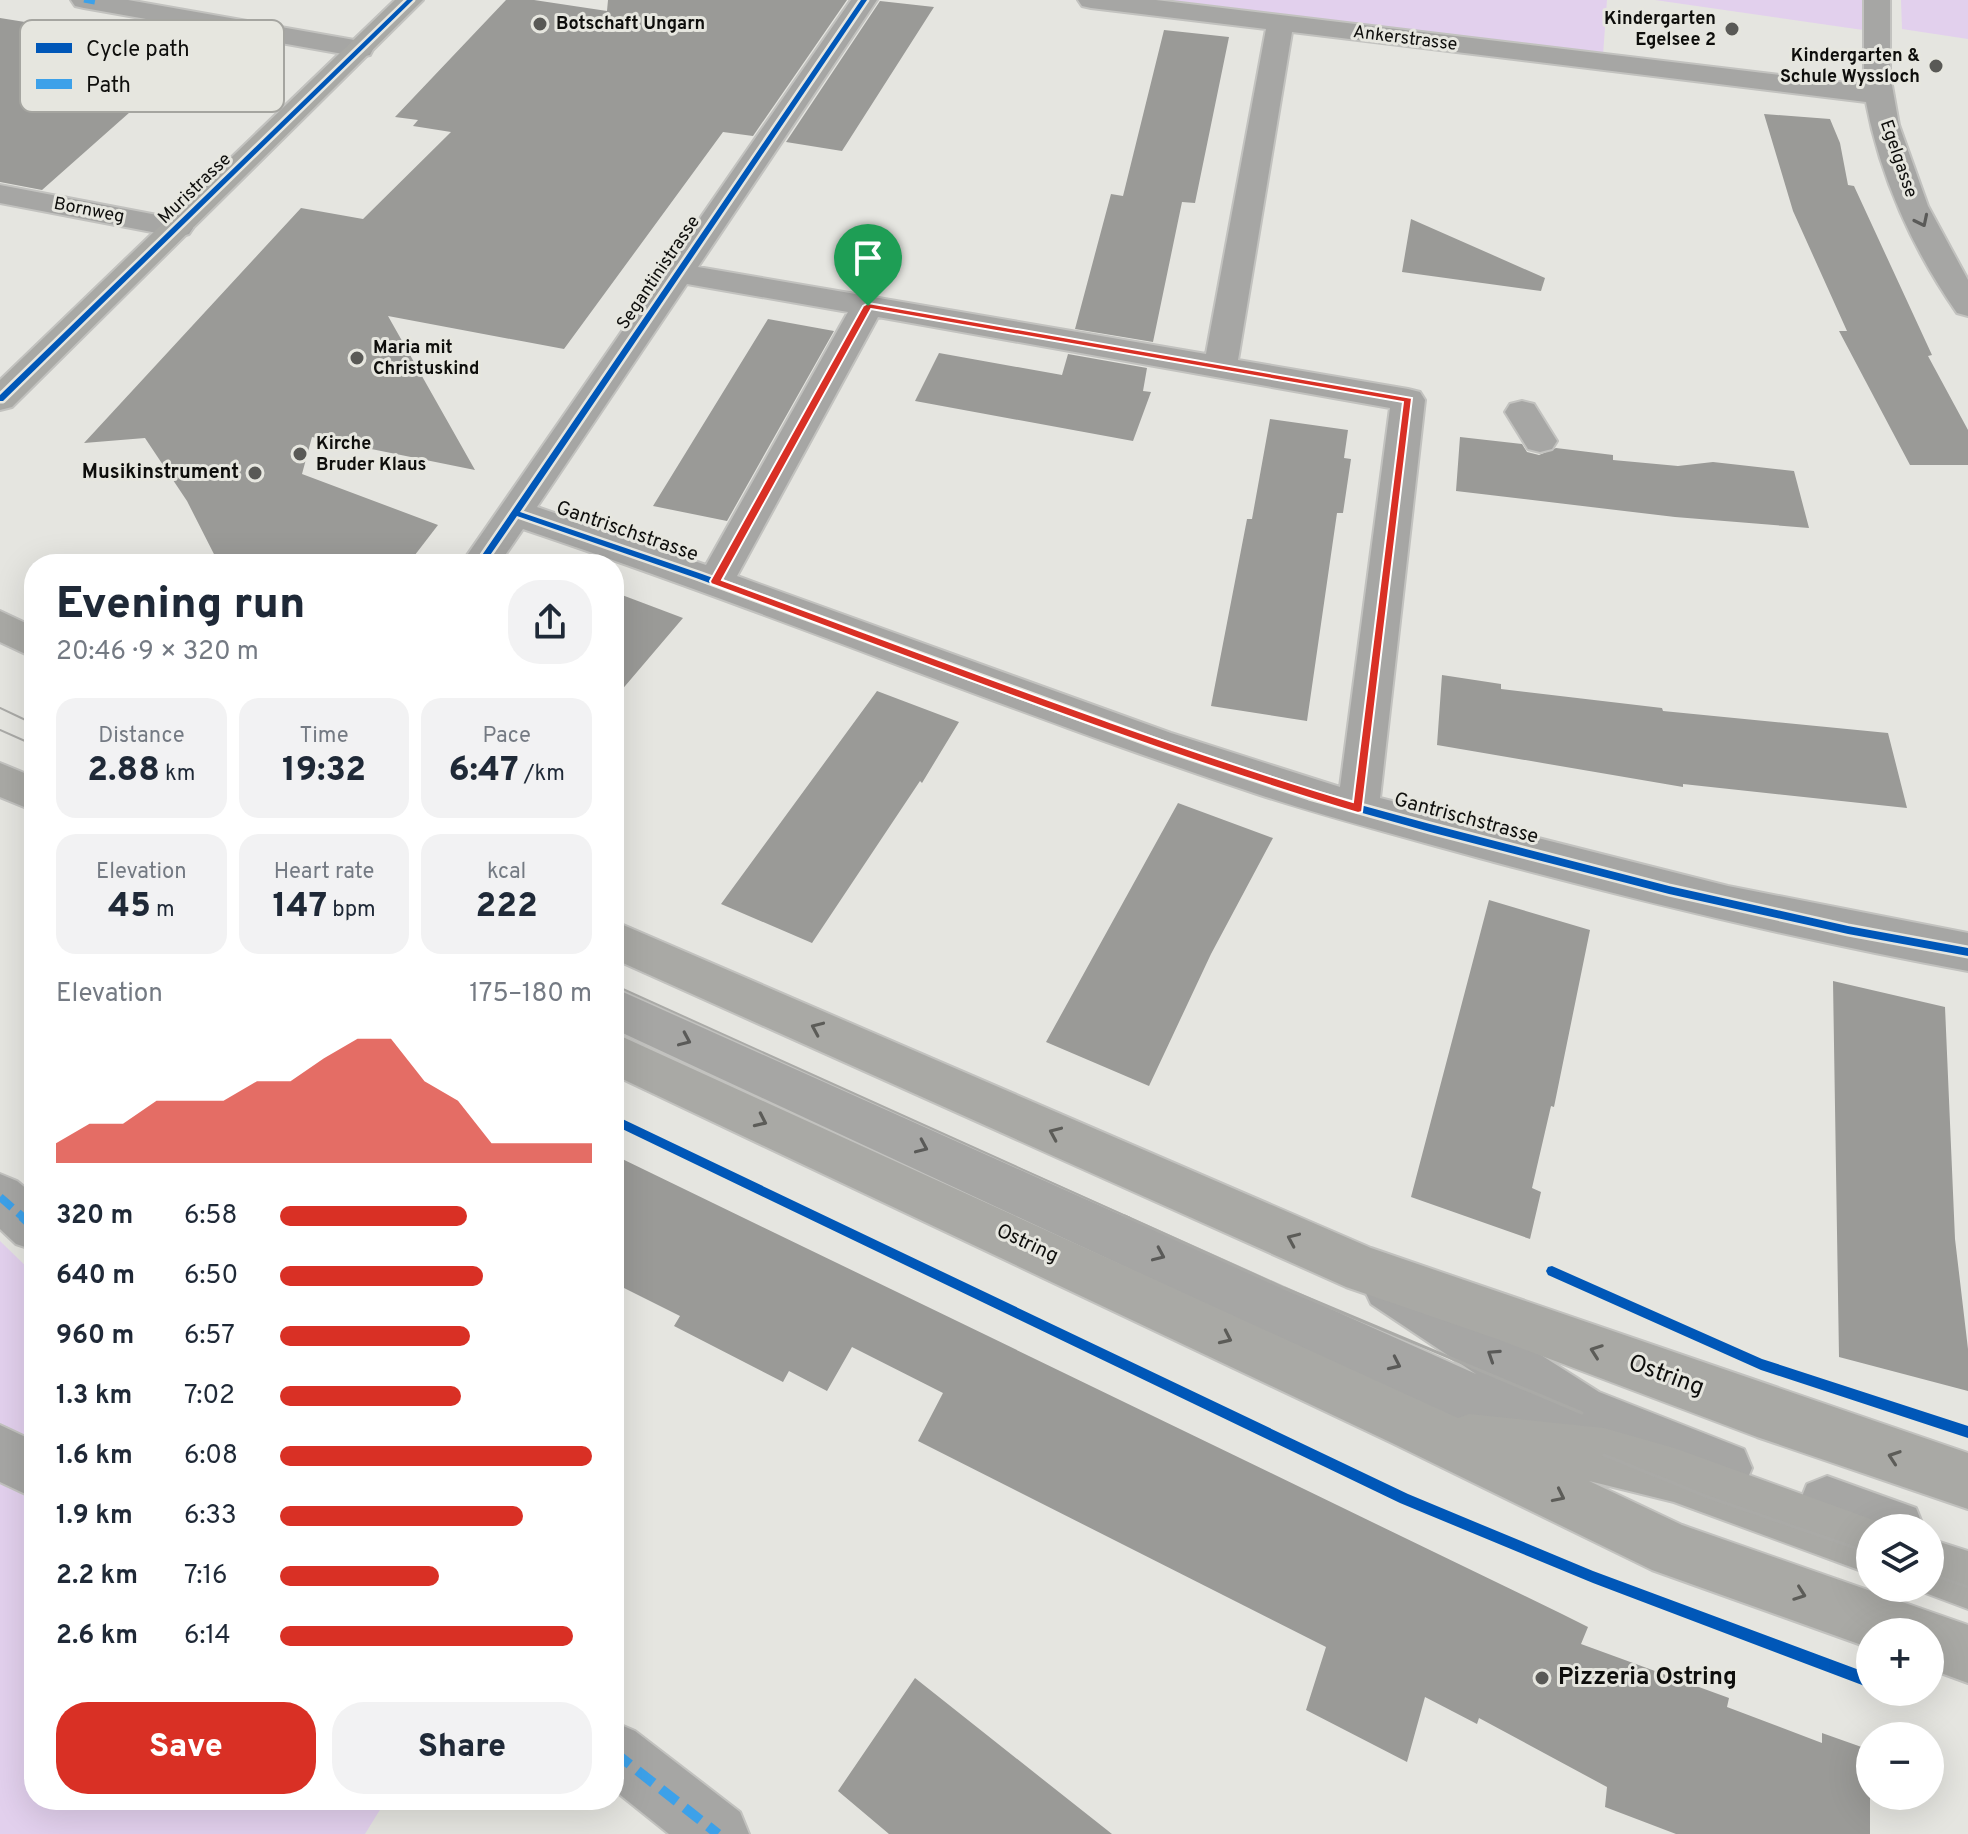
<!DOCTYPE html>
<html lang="en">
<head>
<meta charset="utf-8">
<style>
  :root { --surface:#fff; --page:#f2f2f3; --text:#1f2937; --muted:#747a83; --accent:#d93025 }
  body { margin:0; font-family:Overpass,sans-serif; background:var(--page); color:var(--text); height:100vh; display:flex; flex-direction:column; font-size:30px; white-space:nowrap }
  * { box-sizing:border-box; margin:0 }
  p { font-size:26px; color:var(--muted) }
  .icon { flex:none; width:44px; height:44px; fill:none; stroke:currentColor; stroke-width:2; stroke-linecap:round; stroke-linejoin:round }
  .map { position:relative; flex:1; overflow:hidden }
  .panel { position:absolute; left:24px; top:554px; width:600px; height:1256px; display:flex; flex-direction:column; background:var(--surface); border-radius:32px; box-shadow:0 8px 32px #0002 }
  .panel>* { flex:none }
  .fabs { position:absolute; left:1856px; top:1514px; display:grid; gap:16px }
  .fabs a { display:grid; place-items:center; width:88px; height:88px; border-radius:50%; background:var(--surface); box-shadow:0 8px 32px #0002; font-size:40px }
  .pin { position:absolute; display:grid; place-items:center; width:68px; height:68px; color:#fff; margin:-82px -34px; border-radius:50% 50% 50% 0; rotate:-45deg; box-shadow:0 0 8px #0007 }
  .pin .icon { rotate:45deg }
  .round { display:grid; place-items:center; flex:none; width:84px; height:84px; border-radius:32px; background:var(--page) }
  .summary { display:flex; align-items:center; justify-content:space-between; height:136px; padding:0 32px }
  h1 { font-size:44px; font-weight:800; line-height:60px }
  .figures { display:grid; grid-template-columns:repeat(3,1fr); gap:12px; height:136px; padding:8px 32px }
  .figures div { display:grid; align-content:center; border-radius:20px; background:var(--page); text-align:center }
  .figures b { font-size:34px; font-weight:800 }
  .figures small { font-size:22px; font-weight:400 }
  .figures p { font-size:22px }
  .chart { height:224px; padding:16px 32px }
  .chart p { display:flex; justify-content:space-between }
  .chart svg { width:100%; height:144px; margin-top:8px; fill:var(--accent); opacity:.7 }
  .action { display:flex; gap:16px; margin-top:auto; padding:16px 32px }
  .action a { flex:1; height:92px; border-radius:32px; background:var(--accent); color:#fff; font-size:32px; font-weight:800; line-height:92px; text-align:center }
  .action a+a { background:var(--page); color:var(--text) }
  ul { padding:0 32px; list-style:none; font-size:26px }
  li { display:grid; grid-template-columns:128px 96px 1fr; align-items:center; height:60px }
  li i { height:20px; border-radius:10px; background:var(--accent) }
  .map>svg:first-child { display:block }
  .green { fill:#e2d0ed }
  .building { fill:#9a9a97 }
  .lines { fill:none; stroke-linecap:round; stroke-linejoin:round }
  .minor-casing { stroke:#c2c2bf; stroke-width:4 }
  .major-casing { stroke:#c2c2bf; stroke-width:4 }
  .minor { fill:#a6a6a4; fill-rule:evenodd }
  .major { fill:#a9a9a5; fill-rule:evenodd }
  .tram-far1 { stroke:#aaaaa7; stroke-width:2 }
  .tram { stroke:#aaaaa7; stroke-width:3 }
  .quiet-far2 { stroke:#3da1e9; stroke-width:5; stroke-dasharray:11 5; stroke-linecap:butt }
  .quiet-far1 { stroke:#3da1e9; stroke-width:8; stroke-dasharray:16 8; stroke-linecap:butt }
  .quiet { stroke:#3da1e9; stroke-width:10; stroke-dasharray:20 10; stroke-linecap:butt }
  .cycleway-casing { stroke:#e6e6df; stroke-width:5 }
  .cycleway { fill:#0057b8; fill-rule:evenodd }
  .oneway { stroke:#5a5a58 }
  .oneway2 { stroke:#5c5c58 }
  .route { fill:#d93025; stroke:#fff; stroke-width:2; fill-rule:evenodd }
  .poi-dot { fill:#595956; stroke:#e6e6df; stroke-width:3 }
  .labels { text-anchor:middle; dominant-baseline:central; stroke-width:6; stroke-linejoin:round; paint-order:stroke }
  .far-poi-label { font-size:18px; font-weight:bold; fill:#0e0e0c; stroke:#e6e6df; text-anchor:start }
  .far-street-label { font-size:18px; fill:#0e0e0c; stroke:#e6e6df }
  .poi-label { font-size:20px; font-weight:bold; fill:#0e0e0c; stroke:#e6e6df; text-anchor:end }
  .street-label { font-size:20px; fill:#0e0e0c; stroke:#e6e6df }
  .near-street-label { font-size:24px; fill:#0e0e0c; stroke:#e6e6df }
  .near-poi-label { font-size:24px; font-weight:bold; fill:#0e0e0c; stroke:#e6e6df; text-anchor:start }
  .key { fill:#e6e6df; stroke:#a5a5a0; stroke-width:2 }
  .key-label { font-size:22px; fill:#0e0e0c }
</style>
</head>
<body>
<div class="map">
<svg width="1968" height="1834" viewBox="0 0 1968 1834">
  <rect width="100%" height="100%" fill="#e5e5e0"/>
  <!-- green -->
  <path class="green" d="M1135,0h472l-4,55z
    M1655,0h208v30z
    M1901,0h67v39l-66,-10z
    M0,1241l34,33v526h352l-21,34h-365z"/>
  <!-- building -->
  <path class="building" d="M506,0h28l73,11 1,-11h239l-94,136 -30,-4 -159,217 -176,-33 87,154 -163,-33 -10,37 136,51 -30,39h-189l-32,-63 -42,-63 -61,5 217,-235 62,11 88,-87 -38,-6 5,-6 -23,-3z
    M880,1l54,6 -92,144 -56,-9z
    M0,18l200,32 -158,140 -42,-8z
    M1164,30l65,7 -34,166 -13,-1 -29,140 -78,-13 36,-135 12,2z
    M1764,114l66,5 10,24 8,42 6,1 78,169 -4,1 40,74v35h-58l-71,-134h8l-54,-120z
    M1411,219l134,59 -4,13 -139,-19z
    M768,319l66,12 -107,190 -74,-15z
    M939,353l123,22 6,-21 79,14 -4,23 8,1 -18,49 -218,-40z
    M1270,419l78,11 -4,28 7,1 -8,54h-6l-30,208 -96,-15 36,-187h5z
    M1460,437l62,7 5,8 12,3 17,-7 57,7v5l65,6 35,-4 81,9 15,57 -134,-11 -219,-26z
    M614,592l69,26 -69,81z
    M1442,675l59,9v5l161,19 1,3 225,22 19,75 -224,-24v3l-246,-42z
    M877,691l82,31 -37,61 -2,-2 -108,162 -91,-39z
    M1178,803l95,35 -62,116 -62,132 -103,-44z
    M1489,900l101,30 -36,177 -3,-1 -19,82 9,4 -11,47 -119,-42z
    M1833,981l112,26 10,232 13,110v42l-129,-34z
    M614,1155l948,459 26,13 -7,17 148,54 -2,9 95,36v-10l48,17v84h-194l-71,-27 2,-20 -128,-69 -2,6 -52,-27 -18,65 -101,-52 20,-63 -408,-206 25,-48 -91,-46 -25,44 -38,-20 -6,11 -109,-56 6,-10 -66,-33z
    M915,1678l92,73 105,83h-223l-51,-43z"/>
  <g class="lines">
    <defs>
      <path id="minor" d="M71,0h57l232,41 10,2 3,6 -3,6 -10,2 -276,-49 -9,-2z
        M851,0h26l-179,267 508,87 60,-325 -175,-21 -9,-2 -4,-6h78l708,85v-85h26v74l9,51 29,81 40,74v36l-11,-3c-44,-63 -77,-136 -91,-211l-574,-70 -54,328 170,29 12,3 5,8 -45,398 348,88 240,47v38c-160,-29 -317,-67 -474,-109 -79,-22 -157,-42 -234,-67 -248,-82 -490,-183 -737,-266l-24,35h-38zM687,284l161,28 -142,253 -169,-58zM878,317l512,91 -50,379 -169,-54 -434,-157z
        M0,185l178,34 11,3 4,6 -4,6 -11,3 -178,-34z
        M1522,401l12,3 23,37 -5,8 -12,3 -12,-3 -23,-37 5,-8z
        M614,988l862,386 -105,-70 -8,-17 8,-17 18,-7 18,7 192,122 145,57 8,19 -8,19 -19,8 -126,-48 -6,14 -19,8 -143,-60 -817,-380z
        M0,1174l17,7 17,14v55l-18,-6 -16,-15z
        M0,1425l34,16v57l-34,-16z
        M1827,1476l89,32 8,20h-54v19l-63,-23 -8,-20 8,-20z
        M614,1722l21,9 105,81 9,22h-80l-55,-44z"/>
      <path id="major" d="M395,0h28l-411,407 -12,3v-30z
        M0,611l34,16v31l-34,-16z
        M0,763l34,14v34l-34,-14z
        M614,921l757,327 597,205v56l-211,-72 -260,-98 -151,-52 -732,-328z
        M614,1033l844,385 11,-4 135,14 70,20 216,78 -20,2v46l-196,-72 -85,-21 93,44 286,100v58l-38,-14v-37h-60v16l-218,-78 -260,-127 -778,-368z
        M1930,1539l38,12v58l-56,-21h18z"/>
    </defs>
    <!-- minor casing -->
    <use href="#minor" class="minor-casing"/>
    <!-- major casing -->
    <use href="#major" class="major-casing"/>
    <!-- minor -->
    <use href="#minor" class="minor"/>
    <!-- major -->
    <use href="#major" class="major"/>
    <!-- tram-far1 -->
    <path class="tram-far1" d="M0,708l34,16
      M0,730l34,15
      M614,985l516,233"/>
    <!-- tram -->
    <path class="tram" d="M1125,1216l159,72 298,125
      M1604,1455l104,42 162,56
      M1930,1574l38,13"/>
    <!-- quiet-far2 -->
    <path class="quiet-far2" d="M84,0l11,2"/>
    <!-- quiet-far1 -->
    <path class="quiet-far1" d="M0,1197l24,21"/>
    <!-- quiet -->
    <path class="quiet" d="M22,1216l12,11
      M614,1752l104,82"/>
    <defs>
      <path id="cycleway" d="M407,0h6l-410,401h-3v-6z
        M861,0h6l-347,512 182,62 458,167 149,50 121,33 239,62 179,40 120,22v8l-120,-22 -179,-40 -239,-62 -121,-34 -156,-52 -457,-168 -179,-62 -33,48h-8z
        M614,1115l794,379 185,77 277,103v14l-277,-105 -193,-80 -786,-378z
        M1552,1266l210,93 206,67v12l-207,-68 -213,-95 -2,-4 2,-4z"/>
    </defs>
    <!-- cycleway casing -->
    <use href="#cycleway" class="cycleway-casing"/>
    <!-- cycleway -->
    <use href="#cycleway" class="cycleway"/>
  </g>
  <!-- one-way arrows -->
  <defs><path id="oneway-chevron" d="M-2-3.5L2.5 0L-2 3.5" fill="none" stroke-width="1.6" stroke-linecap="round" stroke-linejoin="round" transform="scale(2)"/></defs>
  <g class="oneway">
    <use href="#oneway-chevron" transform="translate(1922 221) rotate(64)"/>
    <use href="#oneway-chevron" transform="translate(685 1040) rotate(24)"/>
    <use href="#oneway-chevron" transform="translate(922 1147) rotate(24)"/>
    <use href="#oneway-chevron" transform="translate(1159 1255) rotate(24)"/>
    <use href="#oneway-chevron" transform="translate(1493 1355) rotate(-147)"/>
    <use href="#oneway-chevron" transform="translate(1395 1364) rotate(25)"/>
  </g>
  <g class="oneway2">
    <use href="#oneway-chevron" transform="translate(817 1028) rotate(-156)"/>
    <use href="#oneway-chevron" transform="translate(761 1121) rotate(25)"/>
    <use href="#oneway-chevron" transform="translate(1055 1133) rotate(-156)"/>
    <use href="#oneway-chevron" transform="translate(1293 1239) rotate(-156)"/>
    <use href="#oneway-chevron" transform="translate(1226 1338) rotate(25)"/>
    <use href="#oneway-chevron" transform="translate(1596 1351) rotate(-160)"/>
    <use href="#oneway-chevron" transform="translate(1894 1457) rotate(-161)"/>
    <use href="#oneway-chevron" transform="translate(1559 1496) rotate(26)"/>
    <use href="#oneway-chevron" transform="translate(1800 1594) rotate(20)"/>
  </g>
  <!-- route -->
  <path class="route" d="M868,303l544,95 -50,414 -4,1c-219,-66 -432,-150 -647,-229l-1,-3 153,-275zM871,309l532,93 -50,400c-214,-64 -422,-146 -631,-222z"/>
  <!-- markers -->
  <g class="poi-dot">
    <circle cx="540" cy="24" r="8"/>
    <circle cx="1732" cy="29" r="8"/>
    <circle cx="1936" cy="66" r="8"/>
    <circle cx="357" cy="358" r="8"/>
    <circle cx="300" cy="454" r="8"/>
    <circle cx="255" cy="473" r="8"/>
    <circle cx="1542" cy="1678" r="8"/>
  </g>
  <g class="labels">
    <!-- far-poi labels -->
    <g class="far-poi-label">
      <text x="1716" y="19" text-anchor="end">Kindergarten<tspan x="1716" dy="21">Egelsee 2</tspan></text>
      <text x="556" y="24">Botschaft Ungarn</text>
      <text x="1920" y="56" text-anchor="end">Kindergarten &amp;<tspan x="1920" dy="21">Schule Wyssloch</tspan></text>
      <text x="373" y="348">Maria mit<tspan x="373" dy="21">Christuskind</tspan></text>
      <text x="316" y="444">Kirche<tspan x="316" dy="21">Bruder Klaus</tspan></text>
    </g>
    <!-- far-street labels -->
    <g class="far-street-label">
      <text transform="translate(1405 39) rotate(7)">Ankerstrasse</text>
      <text transform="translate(1898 159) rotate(71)">Egelgasse</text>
      <text transform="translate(195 189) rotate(-44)">Muristrasse</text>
      <text transform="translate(89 211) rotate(11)">Bornweg</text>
      <text transform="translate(659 273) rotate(-56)">Segantinistrasse</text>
    </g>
    <!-- poi labels -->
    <g class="poi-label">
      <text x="239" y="473">Musikinstrument</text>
    </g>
    <!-- street labels -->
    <g class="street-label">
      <text transform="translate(627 532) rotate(19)">Gantrischstrasse</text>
      <text transform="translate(1466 819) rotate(15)">Gantrischstrasse</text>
      <text transform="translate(1027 1244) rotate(25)">Ostring</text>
    </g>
    <!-- near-street labels -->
    <g class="near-street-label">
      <text transform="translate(1666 1376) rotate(20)">Ostring</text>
    </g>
    <!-- near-poi labels -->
    <g class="near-poi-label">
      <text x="1558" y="1678">Pizzeria Ostring</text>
    </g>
  </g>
  <!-- legend -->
  <rect x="20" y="20" width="264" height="92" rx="12" class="key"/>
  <rect x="36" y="43" width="36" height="10" fill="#0057b8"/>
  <rect x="36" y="79" width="36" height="10" fill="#3da1e9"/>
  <g class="key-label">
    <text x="86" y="56">Cycle path</text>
    <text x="86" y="92">Path</text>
  </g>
</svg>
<div class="fabs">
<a><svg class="icon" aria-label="layers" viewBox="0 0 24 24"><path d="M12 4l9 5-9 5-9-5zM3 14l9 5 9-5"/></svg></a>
<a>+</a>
<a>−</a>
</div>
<div class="pin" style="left:868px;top:306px;background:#1e9e55"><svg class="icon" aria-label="arrive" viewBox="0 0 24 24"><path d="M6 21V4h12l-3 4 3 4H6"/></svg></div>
<section class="panel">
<div class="summary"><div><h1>Evening run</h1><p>20:46 · 9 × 320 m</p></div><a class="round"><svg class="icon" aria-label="share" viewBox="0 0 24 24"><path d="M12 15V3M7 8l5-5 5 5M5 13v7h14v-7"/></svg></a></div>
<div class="figures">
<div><p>Distance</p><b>2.88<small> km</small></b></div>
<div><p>Time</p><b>19:32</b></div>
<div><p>Pace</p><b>6:47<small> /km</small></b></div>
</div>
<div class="figures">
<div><p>Elevation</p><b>45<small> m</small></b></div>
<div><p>Heart rate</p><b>147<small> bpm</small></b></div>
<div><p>kcal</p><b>222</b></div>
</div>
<div class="chart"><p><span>Elevation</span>175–180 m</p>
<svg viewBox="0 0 160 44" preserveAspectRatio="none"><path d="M0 44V38L10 32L20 32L30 25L40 25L50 25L60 19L70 19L80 12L90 6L100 6L110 19L120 25L130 38L140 38L150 38L160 38V44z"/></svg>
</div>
<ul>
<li><b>320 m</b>6:58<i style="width:60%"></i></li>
<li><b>640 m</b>6:50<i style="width:65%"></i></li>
<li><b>960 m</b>6:57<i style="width:61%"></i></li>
<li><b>1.3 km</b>7:02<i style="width:58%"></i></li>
<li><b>1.6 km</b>6:08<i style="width:100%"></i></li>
<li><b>1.9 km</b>6:33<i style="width:78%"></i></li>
<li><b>2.2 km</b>7:16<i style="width:51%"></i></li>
<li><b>2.6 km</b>6:14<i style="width:94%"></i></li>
</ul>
<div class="action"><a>Save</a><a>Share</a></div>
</section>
</div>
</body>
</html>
